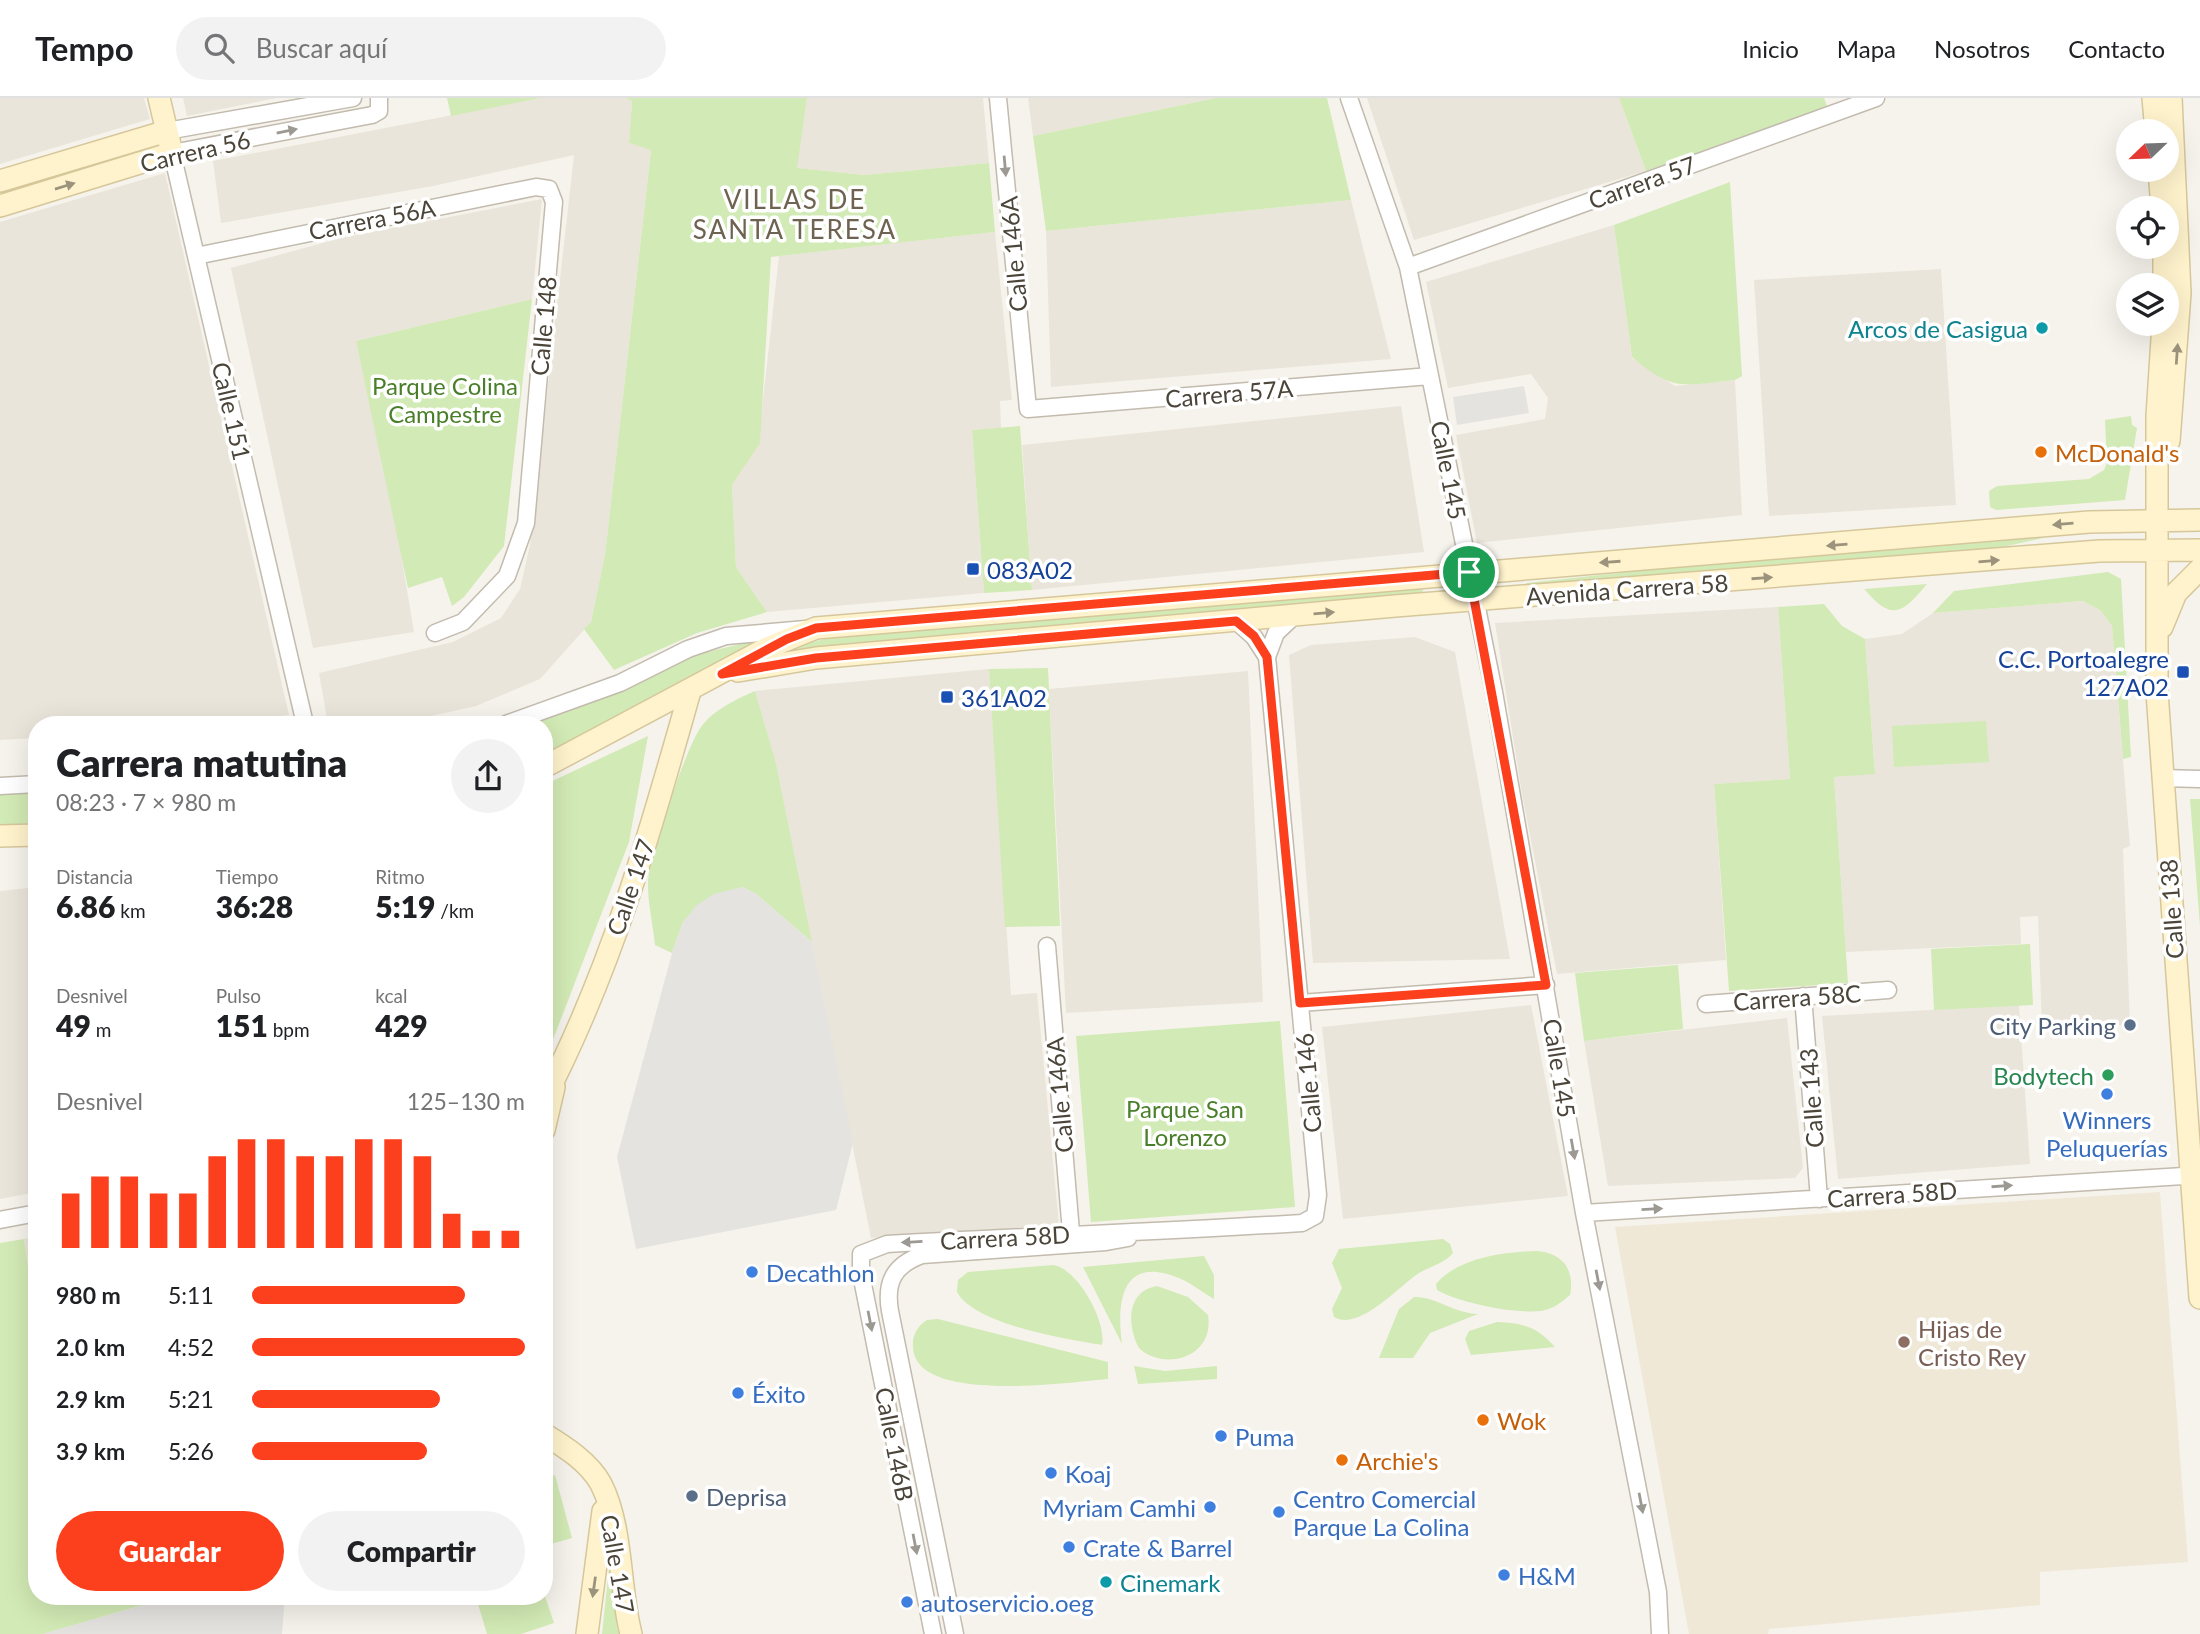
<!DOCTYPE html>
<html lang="es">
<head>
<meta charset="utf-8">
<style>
  :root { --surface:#fff; --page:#f2f2f2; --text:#202124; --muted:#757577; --line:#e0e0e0; --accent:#fc3f1d }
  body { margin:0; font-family:Lato,sans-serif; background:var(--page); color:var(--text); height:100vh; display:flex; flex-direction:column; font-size:26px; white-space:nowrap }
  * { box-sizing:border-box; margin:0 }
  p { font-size:23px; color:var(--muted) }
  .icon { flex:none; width:38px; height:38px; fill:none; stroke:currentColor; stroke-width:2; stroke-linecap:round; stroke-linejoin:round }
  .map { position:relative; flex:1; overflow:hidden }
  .details { position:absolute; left:28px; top:618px; width:525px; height:889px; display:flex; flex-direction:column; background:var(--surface); border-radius:28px; box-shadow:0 7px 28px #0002 }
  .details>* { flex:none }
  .needle { width:46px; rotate:247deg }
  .fabs { position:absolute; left:2116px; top:21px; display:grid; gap:14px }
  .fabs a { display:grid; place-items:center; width:63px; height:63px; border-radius:50%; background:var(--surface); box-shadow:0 7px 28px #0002; font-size:35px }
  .pin { position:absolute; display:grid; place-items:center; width:60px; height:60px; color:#fff; margin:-30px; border:4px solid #fff; border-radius:50%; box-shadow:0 2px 7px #0007 }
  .round { display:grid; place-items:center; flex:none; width:74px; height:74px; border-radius:37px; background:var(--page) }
  .headline { display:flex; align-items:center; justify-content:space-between; height:119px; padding:0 28px }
  h1 { font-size:38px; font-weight:800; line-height:52px }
  .metrics { display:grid; grid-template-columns:repeat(3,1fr); gap:10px; height:119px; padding:7px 28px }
  .metrics div { display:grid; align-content:center }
  .metrics b { font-size:30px; font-weight:800 }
  .metrics small { font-size:19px; font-weight:400 }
  .metrics p { font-size:19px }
  .chart { height:196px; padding:14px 28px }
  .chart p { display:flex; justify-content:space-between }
  .chart svg { width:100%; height:126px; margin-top:7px; stroke:var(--accent); stroke-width:6 }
  .button { display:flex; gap:14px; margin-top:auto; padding:14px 28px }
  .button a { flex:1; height:80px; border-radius:42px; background:var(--accent); color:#fff; font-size:28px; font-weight:800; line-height:80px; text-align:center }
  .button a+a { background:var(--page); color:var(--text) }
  ul { padding:0 28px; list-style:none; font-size:23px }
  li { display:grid; grid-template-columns:112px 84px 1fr; align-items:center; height:52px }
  li i { height:18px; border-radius:9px; background:var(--accent) }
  header { display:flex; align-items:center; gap:42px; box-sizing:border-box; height:98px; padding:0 35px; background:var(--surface); border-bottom:2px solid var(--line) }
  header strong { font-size:33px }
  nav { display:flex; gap:38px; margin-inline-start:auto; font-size:24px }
  .search { width:490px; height:63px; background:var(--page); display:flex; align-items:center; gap:18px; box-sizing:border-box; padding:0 24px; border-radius:38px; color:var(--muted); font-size:26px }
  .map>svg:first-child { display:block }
  .residential { fill:#eae5da }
  .education { fill:#efe8d6 }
  .green { fill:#d2eab5 }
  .parking { fill:#e5e3e0 }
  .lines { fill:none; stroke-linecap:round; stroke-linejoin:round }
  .street-casing { stroke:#c2bbae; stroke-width:19 }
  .secondary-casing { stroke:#d6c79b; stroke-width:24 }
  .street { stroke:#fff; stroke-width:16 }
  .secondary { stroke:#fff3cd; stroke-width:21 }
  .oneway { fill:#9c9892 }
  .oneway2 { fill:#9c937c }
  .route-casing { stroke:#fff; stroke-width:14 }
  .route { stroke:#fc3f1d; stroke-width:9 }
  .culture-dot { fill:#0f9aa8; stroke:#fff; stroke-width:2.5 }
  .food-dot { fill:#e8710a; stroke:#fff; stroke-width:2.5 }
  .transit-dot { fill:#1a4fb4; stroke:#fff; stroke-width:2.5 }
  .service-dot { fill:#5c6f8a; stroke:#fff; stroke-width:2.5 }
  .leisure-dot { fill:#2e9e5b; stroke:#fff; stroke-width:2.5 }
  .shop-dot { fill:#3f7fe0; stroke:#fff; stroke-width:2.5 }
  .education-dot { fill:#8d6e63; stroke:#fff; stroke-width:2.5 }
  .labels { text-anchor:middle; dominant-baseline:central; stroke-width:7; stroke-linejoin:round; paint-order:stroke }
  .street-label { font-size:24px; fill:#4b4439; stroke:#fff }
  .culture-label { font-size:24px; fill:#0d838f; stroke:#fff; text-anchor:end }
  .park-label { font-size:24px; fill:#4a7f2a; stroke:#fff }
  .food-label { font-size:24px; fill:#c56008; stroke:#fff; text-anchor:start }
  .transit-label { font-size:24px; fill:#164399; stroke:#fff; text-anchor:start }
  .service-label { font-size:24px; fill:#4e5e75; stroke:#fff; text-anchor:end }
  .leisure-label { font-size:24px; fill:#27864d; stroke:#fff; text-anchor:end }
  .shop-label { font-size:24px; fill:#366cbe; stroke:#fff; text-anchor:start }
  .education-label { font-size:24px; fill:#785e54; stroke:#fff; text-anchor:start }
  .neighbourhood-label { font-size:26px; letter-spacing:2px; fill:#6e6250; stroke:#fff }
</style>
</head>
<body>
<header>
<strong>Tempo</strong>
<div class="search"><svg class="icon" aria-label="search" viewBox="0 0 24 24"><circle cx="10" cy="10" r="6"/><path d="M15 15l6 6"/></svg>Buscar aquí</div>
<nav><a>Inicio</a><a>Mapa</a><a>Nosotros</a><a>Contacto</a></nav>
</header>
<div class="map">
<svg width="2200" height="1536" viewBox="0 0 2200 1536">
  <rect width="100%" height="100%" fill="#f6f3ec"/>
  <!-- residential -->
  <path class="residential" d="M0,0h144l6,21 -150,45z
    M183,0h94l-90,18z
    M541,0h84l7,3 -3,42 22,6 -46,406 -14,67 -51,57 -64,27 -81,18h-67l-9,-51 134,-31 48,-24 19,-29 10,-44 44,-390 -141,31 -212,37 -8,-62z
    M807,0h176l6,65 -124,12 -69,-7z
    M1028,0h188l-183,38z
    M1367,0h252l27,73 -232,69z
    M165,75l124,542 -75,9h-177v14l-37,2v-518z
    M542,101l-10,100 -176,42 37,165 21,126 -101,16 -82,-380 110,-30z
    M1351,102l40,159 -340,28 -5,-156z
    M1614,127l18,133 43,28 60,-6 7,135 -265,28 -21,-108 89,-16 3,-21 -17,-24 -83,14 -22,-106z
    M995,134l17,168 -12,1 1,27 -29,2 12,163 -217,19 -31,-45 -4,-82 26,-40 21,-189z
    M1941,171l15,236 -187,11 -15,-236z
    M1401,308l23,146 -392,38 -10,-145z
    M2083,503l17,9 12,16 18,220 -7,3 7,176 -88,4 -4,-113 -18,1 1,27 -175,8 -12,-175 41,-4 -10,-134 37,-5 31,-21z
    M1778,509l12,172 -76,5 12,176 -169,14 -35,-180 -27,-171z
    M1415,539l40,15 55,307 -197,4 -24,-308 22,-10z
    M989,571l22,326 26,-2 22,232 -188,13 -95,-475 -21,-72z
    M1248,573l15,331 -197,11 -17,-324z
    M37,789v305l-37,7v-308z
    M1531,907l37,191 -225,23 -21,-192z
    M2019,907l11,159 -192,15 -16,-163z
    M1787,920l16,150 -8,10 -187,8 -24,-145z
    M37,1138v93l-13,-90z"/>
  <!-- education -->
  <path class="education" d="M2160,1094l28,370 -148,10v33l-271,24 -1,5h-79l-74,-407z"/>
  <!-- green -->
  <path class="green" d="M447,0h94l-90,18z
    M625,0h182l-10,70 68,7 124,-12 6,69 -224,25 -11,186 -28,42 4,82 31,45 -70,21 -83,37 -30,-41 7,-7 14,-67 46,-405 -22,-7 3,-42z
    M1216,0h111l24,102 -305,31 -13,-95z
    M1619,0h205l3,8 -181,65z
    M1730,84l12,194 -7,4c-51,5 -61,13 -103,-23l-18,-132z
    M532,201l-28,247 -40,51 -12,9 -10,-29 -34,11 -52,-247z
    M2131,318l1,9 5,3 -12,72 -129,10 -6,-3 -1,-16 8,-5 92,-7 15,-9 3,-7 -2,-43z
    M1020,328l12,164 -48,3 -12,-163z
    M2047,439l-80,18 -440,32 -1,-4 168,-18z
    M2108,474l13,7 10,178 -8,2 -11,-133 -12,-16 -17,-9 -150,12 21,-22z
    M1422,486l1,11 -651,64 39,-17 19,-4z
    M1927,486c-26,31 -35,37 -63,5z
    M1824,506l18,22 23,13 10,135 -41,3 14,206 -119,8 -15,-207 76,-5 -12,-172z
    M765,540l-221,118v-32h-15l81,-29 85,-40z
    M1048,570l12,258 -55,1 -16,-258z
    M755,593l21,72 36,179 -56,-48 -14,-7 -59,35 -11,31 -17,-8c-2,-20 -7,-40 -7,-60 -1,-24 38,-137 53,-158 12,-17 36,-28 54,-36z
    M1986,623l3,41 -95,5 -2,-41z
    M648,638l-19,106 -85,221v-278z
    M37,693v34l-37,3v-34z
    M2190,701h10v127z
    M2030,846l3,61 -99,5 -3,-61z
    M1678,867l5,64 -99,12 -9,-68z
    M1280,923l15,186 -204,15 -15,-186z
    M24,1141l13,90v267h137l-131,38h-43v-391z
    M1443,1141l7,5 3,9c-8,10 -22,13 -34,20 -19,12 -60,59 -85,44l-2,-8 10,-21 -10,-25 7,-14z
    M1537,1153c26,2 38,19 33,44 -8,7 -17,14 -29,16 -26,3 -82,-8 -104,-21l-1,-6c23,-27 68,-32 101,-33z
    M1204,1158l10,19v24c-11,-6 -21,-15 -33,-20 -58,-25 -65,20 -59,65l-39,-77z
    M1053,1167c24,3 54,56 49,80 -35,-6 -127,-20 -145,-53l1,-12 10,-8z
    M1157,1188l31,11 20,18c7,44 -46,56 -69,33 -12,-22 -13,-57 18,-62z
    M1414,1199c21,-1 39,16 64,17l-48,19 -17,25h-34l20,-49z
    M938,1221l170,43v17c-38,3 -193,26 -195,-32 -1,-11 4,-21 14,-27z
    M1497,1224c27,1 40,5 58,25l-84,8 -6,-16 4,-8z
    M1134,1268l31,5 52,-5v13l-79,5z
    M555,1377l17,63 -28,8v-67z
    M610,1460l7,70 2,6h-17z
    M544,1495l10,30 -33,11h-34l-9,-30 22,-8h44z"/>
  <!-- parking -->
  <path class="parking" d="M1524,288l5,27 -72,12 -4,-28z
    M742,789l14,7 56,48 41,201 -17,67 -200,39 -19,-92 55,-204 11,-31 14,-17 17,-11z
    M174,1498h111l-3,38h-239z"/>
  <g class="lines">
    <defs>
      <path id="street" d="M998,0l30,311 402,-33
        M1349,0l59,169 86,425 90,521 74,379 2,42
        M167,33l186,-33
        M196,158l340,-69 13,2 5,13 -28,321 -19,53 -44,46 -28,11
        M1408,169l468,-169
        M1236,523l18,16 13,20
        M305,626l-133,-571 200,-38 7,-4v-13
        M506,626l114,-41 68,-34 38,-13 80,-7
        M2161,680l39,1
        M0,688l37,-2
        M1047,848l25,298
        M1803,898l16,203
        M1300,905l246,-18
        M1706,906l182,-14
        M1584,1115l616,-38
        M0,1122l37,-7
        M933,1536l-72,-360v-20l26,-10c138,-8 276,-12 415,-21l13,-7 3,-21 -51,-538 9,-24 18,-17
        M955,1536l-65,-323c-5,-29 4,-46 32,-56l184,-13 22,-4"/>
      <path id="secondary" d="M2153,0l3,33
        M2159,72l3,38
        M0,83l167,-50
        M0,108l172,-53 -13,-55
        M2164,187v-38
        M2163,226l-6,92v276l43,606
        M2169,343l11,-148 -9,-195
        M2162,529l14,-34 24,-24
        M738,573l78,-13 579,-52 704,-55 101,-1
        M544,669l223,-119 49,-20 1273,-106 111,-2
        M0,738l37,-1
        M544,1001c67,-128 107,-269 146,-408
        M544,1032l10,-43
        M544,1336c21,13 45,28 57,50 22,43 18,104 30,150
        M587,1536l16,-123"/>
    </defs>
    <!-- street casing -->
    <use href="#street" class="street-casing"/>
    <!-- secondary casing -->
    <use href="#secondary" class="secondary-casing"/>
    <!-- street -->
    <use href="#street" class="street"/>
    <!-- secondary -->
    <use href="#secondary" class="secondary"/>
  </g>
  <!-- one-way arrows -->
  <defs><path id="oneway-solid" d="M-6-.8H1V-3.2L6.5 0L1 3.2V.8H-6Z" transform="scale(1.75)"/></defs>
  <g class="oneway">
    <use href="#oneway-solid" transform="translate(287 33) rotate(-11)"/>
    <use href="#oneway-solid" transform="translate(1005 68) rotate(85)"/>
    <use href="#oneway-solid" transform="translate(1573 1051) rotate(80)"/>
    <use href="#oneway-solid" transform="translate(2002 1088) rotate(-4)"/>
    <use href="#oneway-solid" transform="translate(1652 1111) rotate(-3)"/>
    <use href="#oneway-solid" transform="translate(912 1144) rotate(177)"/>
    <use href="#oneway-solid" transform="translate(1598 1182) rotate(79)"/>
    <use href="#oneway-solid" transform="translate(870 1223) rotate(79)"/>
    <use href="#oneway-solid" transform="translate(1641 1405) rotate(79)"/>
    <use href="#oneway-solid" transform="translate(915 1446) rotate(79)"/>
  </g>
  <g class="oneway2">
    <use href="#oneway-solid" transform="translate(65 88) rotate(-17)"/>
    <use href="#oneway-solid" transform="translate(2177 256) rotate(-86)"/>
    <use href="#oneway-solid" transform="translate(2063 426) rotate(175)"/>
    <use href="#oneway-solid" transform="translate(1837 447) rotate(175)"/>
    <use href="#oneway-solid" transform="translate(1989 463) rotate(-5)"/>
    <use href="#oneway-solid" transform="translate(1610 464) rotate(176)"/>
    <use href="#oneway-solid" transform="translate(1762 480) rotate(-4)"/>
    <use href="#oneway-solid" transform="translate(1324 515) rotate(-5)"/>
    <use href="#oneway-solid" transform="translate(594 1489) rotate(98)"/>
  </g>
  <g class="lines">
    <defs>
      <path id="route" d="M1469,474l77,413 -246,18 -33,-346 -13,-21 -18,-15 -420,37 -94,16 65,-35 29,-11z"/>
    </defs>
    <!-- route casing -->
    <use href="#route" class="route-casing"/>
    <!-- route -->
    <use href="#route" class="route"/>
  </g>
  <!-- markers -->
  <g class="culture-dot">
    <circle cx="2042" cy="230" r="7"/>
    <circle cx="1106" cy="1484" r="7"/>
  </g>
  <g class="food-dot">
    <circle cx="2041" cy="354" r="7"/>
    <circle cx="1483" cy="1322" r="7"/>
    <circle cx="1342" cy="1362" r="7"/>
  </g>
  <g class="transit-dot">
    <rect x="966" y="464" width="14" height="14" rx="3.5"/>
    <rect x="2176" y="567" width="14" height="14" rx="3.5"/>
    <rect x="940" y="592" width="14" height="14" rx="3.5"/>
  </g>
  <g class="service-dot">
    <circle cx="2130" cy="927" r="7"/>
    <circle cx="692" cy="1398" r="7"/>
  </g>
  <circle class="leisure-dot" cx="2108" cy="977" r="7"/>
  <g class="shop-dot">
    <circle cx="2107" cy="996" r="7"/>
    <circle cx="752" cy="1174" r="7"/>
    <circle cx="738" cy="1295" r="7"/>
    <circle cx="1221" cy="1338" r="7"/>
    <circle cx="1051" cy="1375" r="7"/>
    <circle cx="1210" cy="1409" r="7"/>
    <circle cx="1279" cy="1414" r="7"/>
    <circle cx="1069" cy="1449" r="7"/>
    <circle cx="1504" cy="1477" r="7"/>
    <circle cx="907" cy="1504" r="7"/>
  </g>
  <circle class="education-dot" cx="1904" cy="1244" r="7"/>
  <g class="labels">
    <!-- street labels -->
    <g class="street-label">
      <text transform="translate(195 53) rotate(-13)">Carrera 56</text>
      <text transform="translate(1642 84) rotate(-20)">Carrera 57</text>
      <text transform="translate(372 121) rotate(-11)">Carrera 56A</text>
      <text transform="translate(1013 156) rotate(-95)">Calle 146A</text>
      <text transform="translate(543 228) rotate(-85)">Calle 148</text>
      <text transform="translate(1229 295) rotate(-5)">Carrera 57A</text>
      <text transform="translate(232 313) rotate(77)">Calle 151</text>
      <text transform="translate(1449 372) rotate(79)">Calle 145</text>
      <text transform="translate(1627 491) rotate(-4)">Avenida Carrera 58</text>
      <text transform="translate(630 789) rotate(-71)">Calle 147</text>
      <text transform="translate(2171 811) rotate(-94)">Calle 138</text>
      <text transform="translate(1797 899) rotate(-4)">Carrera 58C</text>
      <text transform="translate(1560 970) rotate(81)">Calle 145</text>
      <text transform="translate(1308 985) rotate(-95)">Calle 146</text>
      <text transform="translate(1059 997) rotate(-95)">Calle 146A</text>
      <text transform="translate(1811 1000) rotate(-94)">Calle 143</text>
      <text transform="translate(1892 1096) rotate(-4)">Carrera 58D</text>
      <text transform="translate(1005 1139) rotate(-3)">Carrera 58D</text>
      <text transform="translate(895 1346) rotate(79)">Calle 146B</text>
      <text transform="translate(618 1466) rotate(80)">Calle 147</text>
    </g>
    <!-- culture labels -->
    <g class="culture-label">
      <text x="2028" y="230">Arcos de Casigua</text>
      <text x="1120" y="1484" text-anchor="start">Cinemark</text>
    </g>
    <!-- park labels -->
    <g class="park-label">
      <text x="445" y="287">Parque Colina<tspan x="445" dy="28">Campestre</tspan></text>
      <text x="1185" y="1010">Parque San<tspan x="1185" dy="28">Lorenzo</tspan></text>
    </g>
    <!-- food labels -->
    <g class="food-label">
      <text x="2055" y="354">McDonald's</text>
      <text x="1497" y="1322">Wok</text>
      <text x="1356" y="1362">Archie's</text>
    </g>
    <!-- transit labels -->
    <g class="transit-label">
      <text x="987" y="471">083A02</text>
      <text x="2169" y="560" text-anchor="end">C.C. Portoalegre<tspan x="2169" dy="28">127A02</tspan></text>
      <text x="961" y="599">361A02</text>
    </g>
    <!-- service labels -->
    <g class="service-label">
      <text x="2116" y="927">City Parking</text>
      <text x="706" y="1398" text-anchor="start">Deprisa</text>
    </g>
    <!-- leisure labels -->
    <g class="leisure-label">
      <text x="2094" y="977">Bodytech</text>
    </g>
    <!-- shop labels -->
    <g class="shop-label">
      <text x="2107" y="1021" text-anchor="middle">Winners<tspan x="2107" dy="28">Peluquerías</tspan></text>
      <text x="766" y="1174">Decathlon</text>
      <text x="752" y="1295">Éxito</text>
      <text x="1235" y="1338">Puma</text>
      <text x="1065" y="1375">Koaj</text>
      <text x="1293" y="1400">Centro Comercial<tspan x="1293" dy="28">Parque La Colina</tspan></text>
      <text x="1196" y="1409" text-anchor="end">Myriam Camhi</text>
      <text x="1083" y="1449">Crate &amp; Barrel</text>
      <text x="1518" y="1477">H&amp;M</text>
      <text x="921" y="1504">autoservicio.oeg</text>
    </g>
    <!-- education labels -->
    <g class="education-label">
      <text x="1918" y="1230">Hijas de<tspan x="1918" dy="28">Cristo Rey</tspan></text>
    </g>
    <!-- neighbourhood labels -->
    <g class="neighbourhood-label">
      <text x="795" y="101">VILLAS DE<tspan x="795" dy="30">SANTA TERESA</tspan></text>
    </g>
  </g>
</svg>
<div class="fabs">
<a><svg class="needle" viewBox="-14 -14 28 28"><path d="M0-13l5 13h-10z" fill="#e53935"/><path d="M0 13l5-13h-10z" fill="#757577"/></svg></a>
<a><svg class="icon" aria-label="locate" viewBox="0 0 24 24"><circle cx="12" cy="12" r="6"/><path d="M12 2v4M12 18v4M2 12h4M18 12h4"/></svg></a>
<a><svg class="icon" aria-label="layers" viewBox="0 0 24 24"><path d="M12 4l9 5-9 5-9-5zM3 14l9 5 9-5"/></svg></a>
</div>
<div class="pin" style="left:1469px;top:474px;background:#1e9e55"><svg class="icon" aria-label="arrive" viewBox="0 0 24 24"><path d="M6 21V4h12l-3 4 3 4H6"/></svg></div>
<section class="details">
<div class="headline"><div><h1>Carrera matutina</h1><p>08:23 · 7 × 980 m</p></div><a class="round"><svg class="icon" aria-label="share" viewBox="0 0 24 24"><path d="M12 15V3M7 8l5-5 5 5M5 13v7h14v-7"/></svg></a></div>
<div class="metrics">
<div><p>Distancia</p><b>6.86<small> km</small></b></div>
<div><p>Tiempo</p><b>36:28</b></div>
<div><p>Ritmo</p><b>5:19<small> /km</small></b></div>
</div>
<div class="metrics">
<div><p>Desnivel</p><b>49<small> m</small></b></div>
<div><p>Pulso</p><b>151<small> bpm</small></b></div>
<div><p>kcal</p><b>429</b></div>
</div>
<div class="chart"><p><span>Desnivel</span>125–130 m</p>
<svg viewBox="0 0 160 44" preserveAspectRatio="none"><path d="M5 44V25M15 44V19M25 44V19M35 44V25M45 44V25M55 44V12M65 44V6M75 44V6M85 44V12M95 44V12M105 44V6M115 44V6M125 44V12M135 44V32M145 44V38M155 44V38"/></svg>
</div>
<ul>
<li><b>980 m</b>5:11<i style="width:78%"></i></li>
<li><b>2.0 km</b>4:52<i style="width:100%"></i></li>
<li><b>2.9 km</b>5:21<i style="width:69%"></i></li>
<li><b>3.9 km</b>5:26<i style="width:64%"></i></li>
</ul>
<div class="button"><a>Guardar</a><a>Compartir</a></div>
</section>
</div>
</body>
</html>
